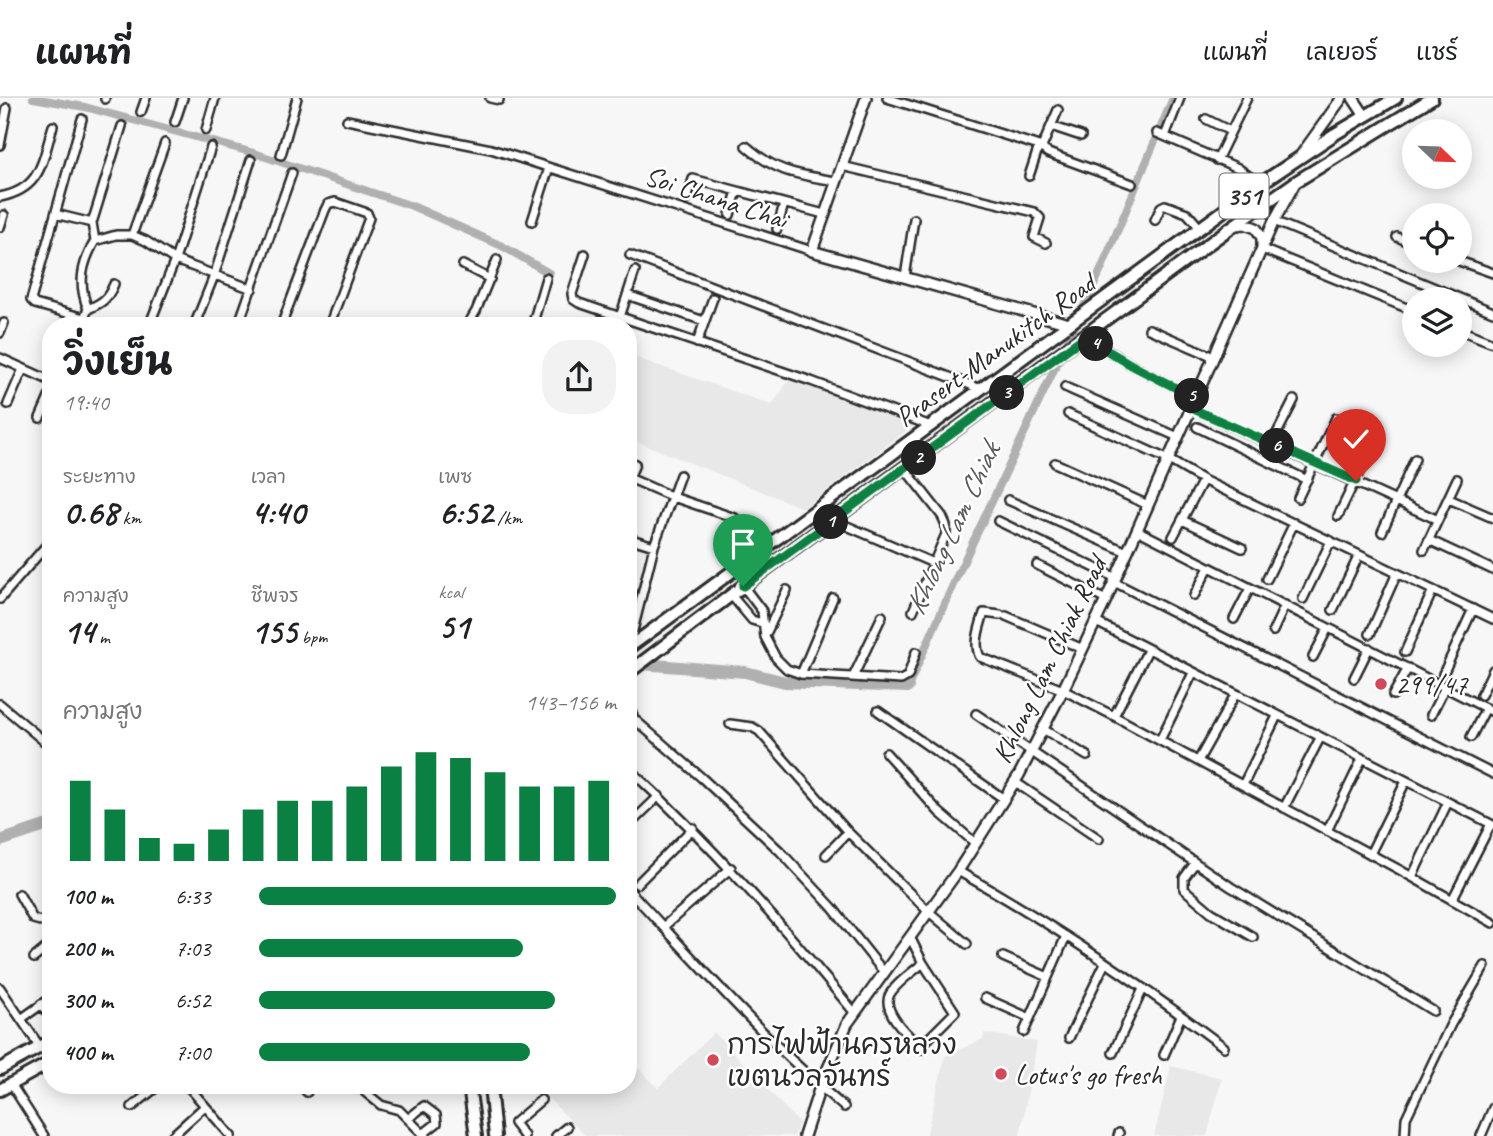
<!DOCTYPE html>
<html lang="th">
<head>
<meta charset="utf-8">
<style>
  :root { --surface:#fff; --page:#f2f2f2; --text:#202124; --muted:#757577; --line:#e0e0e0; --accent:#0b8043 }
  body { margin:0; font-family:Caveat,"Playpen Sans Thai",sans-serif; background:var(--page); color:var(--text); height:100vh; display:flex; flex-direction:column; font-size:26px; white-space:nowrap }
  * { box-sizing:border-box; margin:0 }
  p { font-size:23px; color:var(--muted) }
  .icon { flex:none; width:38px; height:38px; fill:none; stroke:currentColor; stroke-width:2; stroke-linecap:round; stroke-linejoin:round }
  .map { position:relative; flex:1; overflow:hidden }
  .side { position:absolute; left:42px; top:219px; width:595px; height:777px; display:flex; flex-direction:column; background:var(--surface); border-radius:28px; box-shadow:0 4px 18px #0003 }
  .side>* { flex:none }
  .needle { width:46px; rotate:113deg }
  .buttons { position:absolute; left:1402px; top:21px; display:grid; gap:14px }
  .buttons a { display:grid; place-items:center; width:70px; height:70px; border-radius:50%; background:var(--surface); box-shadow:0 4px 18px #0003; font-size:35px }
  .pin { position:absolute; display:grid; place-items:center; width:60px; height:60px; color:#fff; margin:-72px -30px; border-radius:50% 50% 50% 0; rotate:-45deg; box-shadow:0 0 7px #0007 }
  .pin .icon { rotate:45deg }
  .km { position:absolute; width:35px; height:35px; margin:-18px; border-radius:50%; background:#222; color:#fff; font-size:19px; line-height:35px; text-align:center }
  .round { display:grid; place-items:center; flex:none; width:74px; height:74px; border-radius:28px; background:var(--page) }
  .head { display:flex; align-items:center; justify-content:space-between; height:119px; padding:0 21px }
  h1 { font-size:38px; font-weight:700; line-height:52px }
  .metrics { display:grid; grid-template-columns:repeat(3,1fr); gap:10px; height:119px; padding:7px 21px }
  .metrics div { display:grid; align-content:center }
  .metrics b { font-size:35px; font-weight:700 }
  .metrics small { font-size:19px; font-weight:400 }
  .metrics p { font-size:19px }
  .chart { height:196px; padding:14px 21px }
  .chart p { display:flex; justify-content:space-between }
  .chart svg { width:100%; height:126px; margin-top:7px; stroke:var(--accent); stroke-width:6 }
  ul { padding:0 21px; list-style:none; font-size:23px }
  li { display:grid; grid-template-columns:112px 84px 1fr; align-items:center; height:52px }
  li i { height:18px; border-radius:9px; background:var(--accent) }
  header { display:flex; align-items:center; gap:42px; box-sizing:border-box; height:98px; padding:0 35px; background:var(--surface); border-bottom:2px solid var(--line) }
  header strong { font-size:33px }
  nav { display:flex; gap:38px; margin-inline-start:auto; font-size:24px }
  .map>svg:first-child { display:block }
  .built { fill:#e8e8e8 }
  .lines { fill:none; stroke-linecap:round; stroke-linejoin:round }
  .canal { stroke:#b0b0b0; stroke-width:8 }
  .river { stroke:#b0b0b0; stroke-width:12 }
  .minor-casing { stroke:#2b2b2b; stroke-width:12 }
  .tertiary-casing { stroke:#2b2b2b; stroke-width:14 }
  .primary-casing { stroke:#2b2b2b; stroke-width:16 }
  .minor { stroke:#fff; stroke-width:7 }
  .tertiary { stroke:#fff; stroke-width:9 }
  .primary { stroke:#fff; stroke-width:10 }
  .route-casing { stroke:#fff; stroke-width:14 }
  .route { stroke:#0b8043; stroke-width:9 }
  .poi-dot { fill:#d1495b; stroke:#fff; stroke-width:2.5 }
  .labels { text-anchor:middle; dominant-baseline:central; stroke-width:5; stroke-linejoin:round; paint-order:stroke }
  .shield { fill:#fff; stroke:#6b6b6b; stroke-width:2 }
  .shield-label { font-size:26px; font-weight:bold; fill:#2b2b2b }
  .street-label { font-size:28px; fill:#2b2b2b; stroke:#fff }
  .poi-label { font-size:28px; fill:#2b2b2b; stroke:#fff; text-anchor:start }
  .water-label { font-size:30px; font-style:italic; fill:#5a5a5a; stroke:#fff }
</style>
</head>
<body>
<header>
<strong>แผนที่</strong>
<nav><a>แผนที่</a><a>เลเยอร์</a><a>แชร์</a></nav>
</header>
<div class="map">
<svg width="1493" height="1038" viewBox="0 0 1493 1038">
  <rect width="100%" height="100%" fill="#f7f7f7"/>
  <filter id="ink" filterUnits="userSpaceOnUse"><feTurbulence type="fractalNoise" baseFrequency=".0143" numOctaves="2"/><feDisplacementMap in="SourceGraphic" scale="14" xChannelSelector="R" yChannelSelector="G"/><feConvolveMatrix kernelMatrix="1 2 1 2 8 2 1 2 1" color-interpolation-filters="sRGB"/></filter>
  <g filter="url(#ink)">
    <!-- built -->
    <path class="built" d="M628,257l144,50 23,-33 127,47 -119,89 -175,-70z
      M714,934l85,91 -5,13h-208l-51,-51h93v-28l30,31z
      M984,935l53,9 -17,94h-94l19,-80 38,-17z
      M1171,968l51,12 -15,58h-53z"/>
    <g class="lines">
      <!-- canal -->
      <path class="canal" d="M33,0l52,9 169,46 158,53 90,40 47,27
        M908,589l48,-109 145,-308 72,-172"/>
      <!-- river -->
      <path class="river" d="M628,565l117,9 40,10 123,5
        M0,743l51,-17"/>
      <defs>
        <path id="minor" d="M490,0l9,2
          M887,0l152,48 9,7 84,31
          M105,1v-1
          M141,14l5,-14
          M82,21l-51,181 4,4 49,14 4,-9c14,-6 20,-10 26,-25
          M1206,21l24,12
          M347,22l144,29 321,102
          M175,24l8,-24
          M1051,28l30,10
          M206,32l9,-32
          M1157,35l81,35 22,16
          M1165,38l15,-38
          M0,47l7,-37
          M746,48c31,27 50,28 89,35
          M1042,49l16,-37
          M281,57l16,-57
          M1217,62l30,-62
          M842,68l192,46 6,6 -6,19 12,6
          M1029,78l10,-30
          M0,99c42,-8 42,-36 53,-71
          M687,101l6,-20 131,35
          M55,116l37,9 3,18
          M730,117l7,-24
          M1155,122l6,-13 4,-2 22,8 13,15
          M532,123l17,-53
          M1274,123l219,91
          M92,125l30,-97
          M0,129l4,-12
          M777,131l7,-25
          M132,137l33,-92
          M1397,139l17,7
          M1262,151l152,62
          M585,156l-13,40 1,5 6,4 232,78 120,45
          M630,157l351,134
          M1459,163l34,12
          M463,167l27,14
          M905,179l9,-58
          M627,197l77,26
          M88,211c-10,-25 -7,-44 7,-68l21,-6h16l14,6 29,19 77,29
          M620,219l15,-46
          M149,228l26,-66 36,-113
          M194,228l20,-50 37,-116
          M238,228l54,-153
          M281,228l44,-116 3,-6 7,-2 32,11 2,5 -40,108
          M467,228l9,-15 21,-51
          M532,228l14,-48
          M1149,231l65,28
          M1460,232l33,13
          M0,235l4,-10
          M1084,238l51,31 61,31
          M697,245l16,-45
          M0,260l51,23
          M1065,289l113,50
          M8,306l15,-35
          M1191,310l247,112
          M1068,316l101,46 34,20 290,139
          M40,320l11,-25
          M1197,329l110,53
          M1272,345l22,-43
          M628,362l7,4 -7,17
          M1055,365l93,42
          M905,371l37,47 4,9v9l-33,77
          M629,380l44,19 62,21
          M1298,400l38,-80
          M1449,401l44,19
          M1008,402l119,52
          M1338,418l38,-79
          M833,422l100,43
          M1182,422l60,28
          M998,423l118,57
          M1137,432l356,182
          M1382,434l33,-73
          M1173,439l30,-57
          M628,440l26,8
          M1429,442l64,30
          M1424,452l33,-71
          M1037,467l69,35
          M1267,481l27,-56
          M1114,484l379,192
          M743,488l19,25 3,26 11,21 11,11 14,5 100,6 7,-4 8,-24
          M731,497l21,25 10,3
          M1194,498l15,-29
          M0,501l51,-59
          M1303,501l28,-58
          M1333,512l26,-55
          M1000,517l-16,-2c-4,13 -11,32 -4,44l83,33 51,26 284,153 95,54
          M1006,518l77,33
          M1234,521l16,-31
          M1096,524l397,203
          M1273,533l12,-26
          M1370,536l27,-61
          M765,538l22,-46
          M629,549l25,-101 26,-71
          M1405,554l28,-62
          M1313,559l15,-29
          M801,576l32,-76
          M1443,576l30,-65
          M853,579l29,-61
          M1354,580l15,-30
          M1393,597l15,-27
          M1481,597l12,-25
          M628,605l6,16 68,59 78,73 52,56 51,64
          M0,606l51,43
          M878,613l126,88
          M976,616l255,173 202,124
          M1431,617l14,-28
          M1114,618l34,-66
          M730,626l22,3 7,4 89,101 80,79 39,33
          M1043,631l44,27
          M1471,639l15,-29
          M1160,642l33,-67
          M886,655l53,59 36,31
          M1198,663l37,-66
          M628,670c84,77 154,157 226,244
          M1015,684l84,57
          M1243,687l34,-69
          M1284,710l36,-70
          M628,728l31,-30
          M1327,733l35,-72
          M1370,756l36,-73
          M826,757l22,-23
          M1195,765l-11,15v11l27,23 42,25
          M958,773c93,52 181,112 266,176
          M1412,779l36,-75
          M637,786l56,-56
          M628,791c70,75 138,152 216,218
          M19,796l14,25 11,3 7,-3
          M1452,802l39,-76
          M50,828l1,1
          M663,829l68,-59
          M910,839l13,26c-10,9 -26,19 -33,31 -10,17 20,43 32,55
          M1003,859l45,20
          M34,860l17,-14
          M923,865l32,49 -29,29
          M0,890l40,59
          M985,900l45,20
          M41,906l10,15
          M21,921l30,-21
          M1024,934l42,-96
          M1069,940l36,-75
          M1113,955l30,-64
          M1164,957l17,-39
          M11,986l33,52
          M187,987l44,51
          M301,987l6,7
          M365,994l16,13 18,5 26,26
          M132,1009l27,-22
          M408,1021l16,-13 12,9 1,8 -14,11
          M172,1038l33,-30
          M524,1038l-10,-13 27,-23
          M556,1038l11,-9
          M1118,1038l1,-3
          M1405,1038l1,-18 45,-94 34,-58
          M1481,1038l12,-28"/>
        <path id="tertiary" d="M866,0l-54,153 257,73
          M1353,0l12,18
          M1301,57l41,-57
          M1236,127l9,-1 11,4 6,10v9
          M804,1038l16,-49 27,-63 111,-153 61,-96 44,-85 43,-90 168,-379 21,-38"/>
        <path id="primary" d="M628,550l632,-464 75,-50 61,-36
          M628,575l115,-87 490,-360 64,-45 135,-83
          M0,971l51,-28
          M469,987l7,51
          M490,987l5,51
          M0,992l51,-28"/>
      </defs>
      <!-- minor casing -->
      <use href="#minor" class="minor-casing"/>
      <!-- tertiary casing -->
      <use href="#tertiary" class="tertiary-casing"/>
      <!-- primary casing -->
      <use href="#primary" class="primary-casing"/>
      <!-- minor -->
      <use href="#minor" class="minor"/>
      <!-- tertiary -->
      <use href="#tertiary" class="tertiary"/>
      <!-- primary -->
      <use href="#primary" class="primary"/>
    </g>
  </g>
  <g class="lines" filter="url(#ink)">
    <defs>
      <path id="route" d="M743,488l341,-249 51,30 61,31 -5,10 165,73"/>
    </defs>
    <!-- route casing -->
    <use href="#route" class="route-casing"/>
    <!-- route -->
    <use href="#route" class="route"/>
  </g>
  <!-- markers -->
  <g class="poi-dot">
    <circle cx="1381" cy="586" r="7"/>
    <circle cx="713" cy="962" r="7"/>
    <circle cx="1001" cy="976" r="7"/>
  </g>
  <g class="labels">
    <!-- shield labels -->
    <rect class="shield" x="1219.5" y="75.5" width="49" height="45" rx="5"/>
    <g class="shield-label">
      <text x="1244" y="98">351</text>
    </g>
    <!-- street labels -->
    <g class="street-label">
      <text transform="translate(716 99) rotate(18)">Soi Chana Chai</text>
      <text transform="translate(995 252) rotate(-36)">Prasert-Manukitch Road</text>
      <text transform="translate(1049 562) rotate(-64)">Khlong Lam Chiak Road</text>
    </g>
    <!-- poi labels -->
    <g class="poi-label">
      <text x="1395" y="586">299/47</text>
      <text x="727" y="946">การไฟฟ้านครหลวง<tspan x="727" dy="32">เขตนวลจันทร์</tspan></text>
      <text x="1015" y="976">Lotus's go fresh</text>
    </g>
    <!-- water labels -->
    <g class="water-label">
      <text transform="translate(952 431) rotate(-65)">Khlong Lam Chiak</text>
    </g>
  </g>
</svg>
<div class="buttons">
<a><svg class="needle" viewBox="-14 -14 28 28"><path d="M0-13l5 13h-10z" fill="#e53935"/><path d="M0 13l5-13h-10z" fill="#757577"/></svg></a>
<a><svg class="icon" aria-label="locate" viewBox="0 0 24 24"><circle cx="12" cy="12" r="6"/><path d="M12 2v4M12 18v4M2 12h4M18 12h4"/></svg></a>
<a><svg class="icon" aria-label="layers" viewBox="0 0 24 24"><path d="M12 4l9 5-9 5-9-5zM3 14l9 5 9-5"/></svg></a>
</div>
<div class="pin" style="left:743px;top:488px;background:#1e9e55"><svg class="icon" aria-label="arrive" viewBox="0 0 24 24"><path d="M6 21V4h12l-3 4 3 4H6"/></svg></div>
<div class="pin" style="left:1356px;top:383px;background:#d93025"><svg class="icon" aria-label="check" viewBox="0 0 24 24"><path d="M5 12l5 5 9-10"/></svg></div>
<b class="km" style="left:831px;top:424px">1</b>
<b class="km" style="left:919px;top:360px">2</b>
<b class="km" style="left:1007px;top:295px">3</b>
<b class="km" style="left:1096px;top:246px">4</b>
<b class="km" style="left:1192px;top:298px">5</b>
<b class="km" style="left:1277px;top:348px">6</b>
<section class="side">
<div class="head"><div><h1>วิ่งเย็น</h1><p>19:40</p></div><a class="round"><svg class="icon" aria-label="share" viewBox="0 0 24 24"><path d="M12 15V3M7 8l5-5 5 5M5 13v7h14v-7"/></svg></a></div>
<div class="metrics">
<div><p>ระยะทาง</p><b>0.68<small> km</small></b></div>
<div><p>เวลา</p><b>4:40</b></div>
<div><p>เพซ</p><b>6:52<small> /km</small></b></div>
</div>
<div class="metrics">
<div><p>ความสูง</p><b>14<small> m</small></b></div>
<div><p>ชีพจร</p><b>155<small> bpm</small></b></div>
<div><p>kcal</p><b>51</b></div>
</div>
<div class="chart"><p><span>ความสูง</span>143–156 m</p>
<svg viewBox="0 0 160 44" preserveAspectRatio="none"><path d="M5 44V16M15 44V26M25 44V36M35 44V38M45 44V33M55 44V26M65 44V23M75 44V23M85 44V18M95 44V11M105 44V6M115 44V8M125 44V13M135 44V18M145 44V18M155 44V16"/></svg>
</div>
<ul>
<li><b>100 m</b>6:33<i style="width:100%"></i></li>
<li><b>200 m</b>7:03<i style="width:74%"></i></li>
<li><b>300 m</b>6:52<i style="width:83%"></i></li>
<li><b>400 m</b>7:00<i style="width:76%"></i></li>
</ul>
</section>
</div>
</body>
</html>
